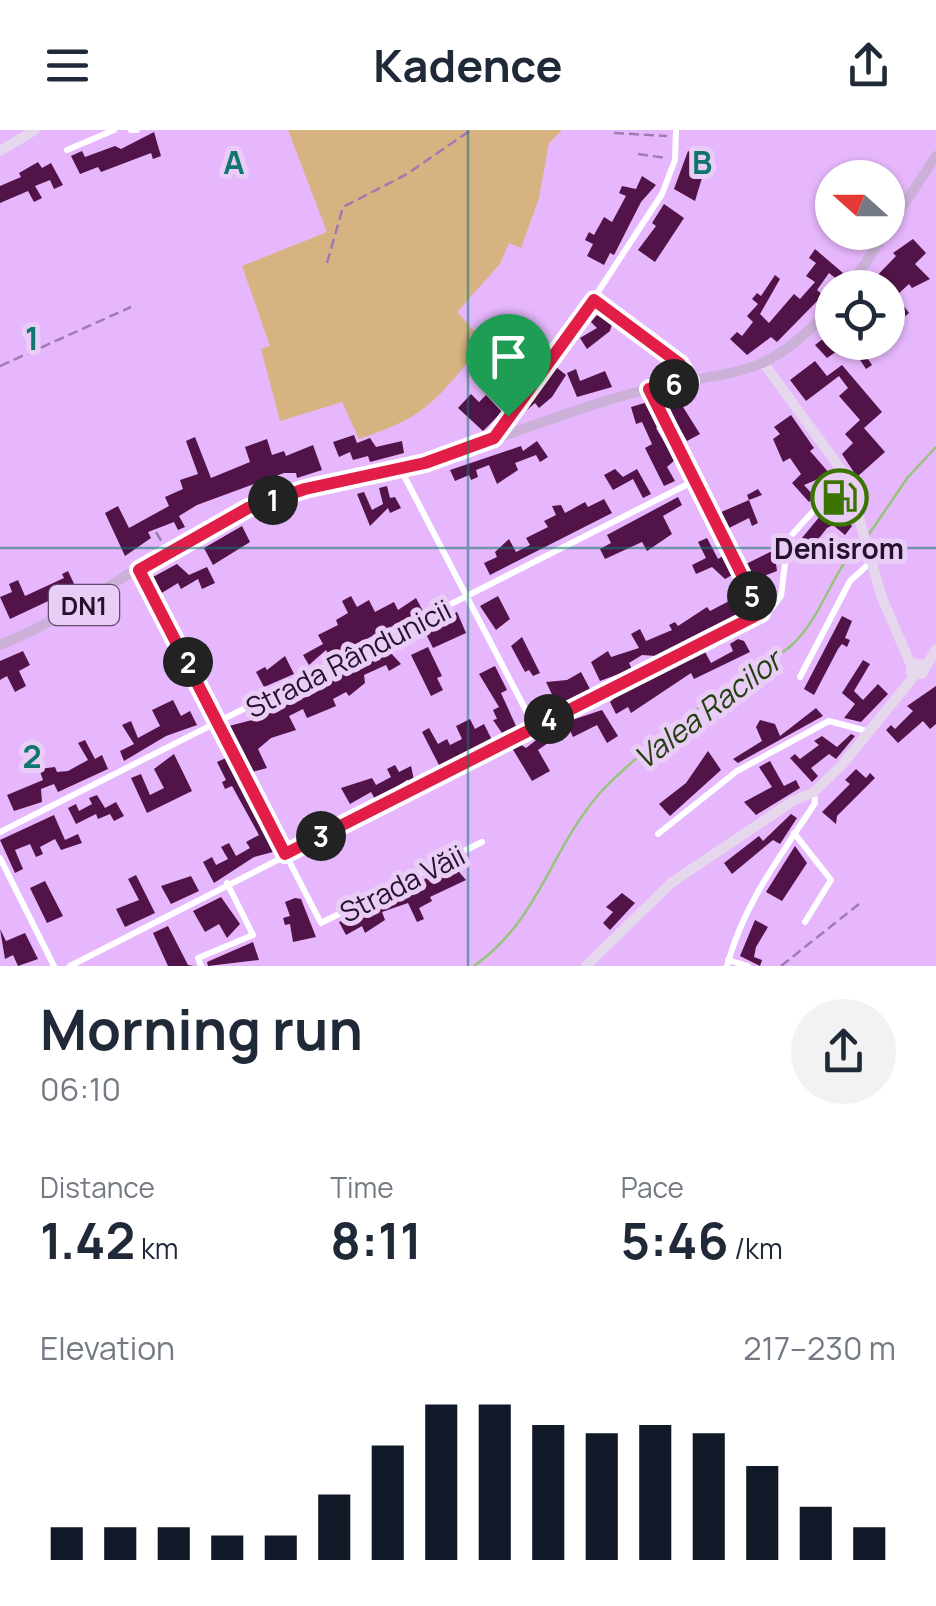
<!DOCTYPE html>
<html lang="en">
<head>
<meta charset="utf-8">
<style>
  :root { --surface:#fff; --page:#f2f2f3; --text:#1f2937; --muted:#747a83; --accent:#111827 }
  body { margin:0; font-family:Manrope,sans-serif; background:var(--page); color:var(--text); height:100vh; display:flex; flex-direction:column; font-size:38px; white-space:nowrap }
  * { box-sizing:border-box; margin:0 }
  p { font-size:32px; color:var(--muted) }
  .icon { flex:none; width:55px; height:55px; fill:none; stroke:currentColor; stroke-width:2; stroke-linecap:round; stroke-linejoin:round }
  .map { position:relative; height:836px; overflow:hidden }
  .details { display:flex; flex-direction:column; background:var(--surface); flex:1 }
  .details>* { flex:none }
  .needle { width:65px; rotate:291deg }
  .fabs { position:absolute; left:815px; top:30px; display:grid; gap:20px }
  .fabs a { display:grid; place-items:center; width:90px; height:90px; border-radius:50%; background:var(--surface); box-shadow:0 2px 8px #0004; font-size:50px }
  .pin { position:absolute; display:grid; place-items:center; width:85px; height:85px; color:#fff; margin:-102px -42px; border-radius:50% 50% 50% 0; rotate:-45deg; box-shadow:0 0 10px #0007 }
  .pin .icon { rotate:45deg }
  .km { position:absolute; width:50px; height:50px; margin:-25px; border-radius:50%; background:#222; color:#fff; font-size:28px; line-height:50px; text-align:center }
  .round { display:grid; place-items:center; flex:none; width:105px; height:105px; border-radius:52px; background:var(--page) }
  .head { display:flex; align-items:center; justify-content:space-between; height:170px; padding:0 40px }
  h1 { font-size:55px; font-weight:700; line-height:75px }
  .metrics { display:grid; grid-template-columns:repeat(3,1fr); gap:15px; height:170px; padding:10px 40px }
  .metrics div { display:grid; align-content:center }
  .metrics b { font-size:50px; font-weight:700 }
  .metrics small { font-size:28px; font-weight:400 }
  .metrics p { font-size:28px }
  .chart { height:280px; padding:20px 40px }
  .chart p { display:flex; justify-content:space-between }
  .chart svg { width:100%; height:180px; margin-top:10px; stroke:var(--accent); stroke-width:6 }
  header { display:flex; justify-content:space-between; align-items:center; height:130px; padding:0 40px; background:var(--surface); font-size:45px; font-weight:700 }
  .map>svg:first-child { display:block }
  .green { fill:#d8b382 }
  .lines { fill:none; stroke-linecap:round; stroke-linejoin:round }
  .stream { stroke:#96c57a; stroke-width:2.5 }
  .building { fill:#511348 }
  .path { stroke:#a07bb1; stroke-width:2.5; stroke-dasharray:10 5; stroke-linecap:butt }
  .lane { stroke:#fff; stroke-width:4 }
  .street { stroke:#fff; stroke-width:6 }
  .secondary { stroke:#e5d8ec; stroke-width:10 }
  .primary { stroke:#cbb1d8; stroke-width:10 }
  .route-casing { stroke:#fff; stroke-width:20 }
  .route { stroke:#e11d48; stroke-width:12 }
  .grid { fill:none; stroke:#0f766e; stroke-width:2.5; stroke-opacity:0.55 }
  .labels { text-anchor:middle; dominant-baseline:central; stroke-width:10; stroke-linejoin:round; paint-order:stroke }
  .shield { fill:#e9cdf7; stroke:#5f4a69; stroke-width:2.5 }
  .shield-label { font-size:25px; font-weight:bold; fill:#24122c }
  .poi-label { font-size:28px; font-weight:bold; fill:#24122c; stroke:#e9cdf7 }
  .street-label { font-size:28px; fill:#24122c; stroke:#e9cdf7 }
  .water-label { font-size:30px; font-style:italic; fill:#22400b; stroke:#e9cdf7 }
  .grid-label { font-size:32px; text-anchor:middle; font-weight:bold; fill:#0f766e; stroke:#e9cdf7; stroke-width:10; stroke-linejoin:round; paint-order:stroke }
</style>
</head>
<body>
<header><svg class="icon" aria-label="menu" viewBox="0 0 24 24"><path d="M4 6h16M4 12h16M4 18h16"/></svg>Kadence<svg class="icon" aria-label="share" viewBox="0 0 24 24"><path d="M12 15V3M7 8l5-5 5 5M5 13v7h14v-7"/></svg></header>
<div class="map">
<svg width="936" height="836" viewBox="0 0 936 836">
  <rect width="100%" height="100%" fill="#e6b7fc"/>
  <!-- green -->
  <path class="green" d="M288,0h274l-13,13 -10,55 -18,50 -12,-5 -9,21 -43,48 28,31c-50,55 -51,71 -126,96l-17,-37 -62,19 -19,-72 9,-3 -28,-80 85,-34z"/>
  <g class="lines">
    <!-- stream -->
    <path class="stream" d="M867,407l41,-60 28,-30
      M474,836c66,-47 75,-114 125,-172 26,-29 90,-80 124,-104 22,-16 50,-28 70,-46 30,-29 39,-73 68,-102"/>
  </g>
  <!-- building -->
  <path class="building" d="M154,2l7,24 -8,3 -2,-6 -50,19 -3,-5 -18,7 -9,-18 11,-5 3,6 30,-11 6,3z
    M688,21l15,7 -8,17 7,3 -7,23 -21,-12z
    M38,32l4,6 9,-5 12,22 -9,4 -4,-9 -15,6 7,12 -8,4 -6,-11 -28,12v-17l21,-9 -2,-4z
    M642,46l14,9 -15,17 -27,53 -4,-2 -6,12 -17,-9 6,-12 -8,-4 4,-8 5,3 10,-18 8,5 14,-26 -7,-3 3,-7 14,3z
    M664,74l20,14 -29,44 -17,-12 18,-24 -4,-3z
    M913,109l13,14 -11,11 15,15 -18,9 -3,-4 -13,12 13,17 -6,5 -15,-16v-14l-19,-4 27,-28 -3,-3z
    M815,119l28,24 -5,7 -9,-7 -12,17 6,5 -46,47 -6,-5 -24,18 -17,-16 7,-7 5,4 11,-14 -6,-6 11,-12 -6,-5 5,-6 4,3 14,-21 5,4 -20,35 9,9 25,-29 6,5 15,-17 -9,-6 10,-13 -7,-5z
    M597,185l15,9 -2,7 -23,18 -7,-11 17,-10 -6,-6z
    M832,202v10h25l15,23 -6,4 -17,-26 -22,15 -12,-13z
    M815,231l12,15 15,-11 40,47 -18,16 21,24 -28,25 -15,-23 11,-11 -8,-9 15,-14 -21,-24 9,-8 -9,-12 -33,25 -16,-21z
    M556,237l10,8 -14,22 -13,11 -4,-5 -8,7z
    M499,239l17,12 -5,11 -10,-10 -7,11 -18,-13 6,-9 9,6z
    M576,239l4,12 25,-10 7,16 -35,10 -10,-24z
    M471,264l8,8 7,-7 16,17 -19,19 -25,-23z
    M678,269l22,35 -13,7 -21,-36z
    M648,272l12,24 -4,2 19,32 -8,7 8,14 -11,5 -19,-38 7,-4 -10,-22 -6,2 -5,-17z
    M791,285l23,33 -4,3 20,23 -26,11 11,12 -6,5 -17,-19 9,-9 -11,-16 -7,4 -10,-23 7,-5 -6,-7z
    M354,305l3,8 13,-5 6,9 26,-6 2,12 -34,9 -2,-6 -15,4 -3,-8 -11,5 -6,-15z
    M195,307l16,41 39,-16 -5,-15 22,-8 5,16 12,-4 2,5 27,-11 9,25 -25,8 -1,-5h-12l-87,32 -18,11 6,11 -7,3 -4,-8 -26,10 3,6 -26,18 -20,-43 13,-7 11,22 40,-22 -4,-9 18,-8 -3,-9 18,-6 -12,-33z
    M537,311l11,16 -8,5 -4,-7 -21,8 3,7 -21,14 -8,-19 -13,5 2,7 -7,3 -2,-5 -14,6 -5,-11 71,-24 2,5z
    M615,339l8,8 14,-8 14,25 -8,4 -10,-19 -20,11 -9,-15z
    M387,356l3,12 5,-1 6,11 -11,5 -2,-5 -18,18 -13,-32 7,-2 8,18 11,-6 -4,-16z
    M758,359l4,6 -13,5 9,23 -6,3 -3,-8 -22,11 -8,-16 30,-13 -2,-5z
    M678,367l4,8 -19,11 9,18 -25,17 -5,-9 -37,17 -5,-10 11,-6 -4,-8z
    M835,368l12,8 -5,9 10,11 -7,9 -12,-10 -6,3 -19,24 -11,-8z
    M604,369l8,14 -122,62 -6,-12 13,-6 -2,-5 14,-13 7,13 14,-7 -4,-7 22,-11 -4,-6 12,-6 -4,-9 9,-1 4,8 20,-11 3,5z
    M242,396l8,16 -37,23 -9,-17z
    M707,408l11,21 5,-3 11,18 -9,5 -13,-12 -16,7 -4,-9 14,-7 -8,-16z
    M774,420l3,21 -13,5 3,8 -9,4 -12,-24z
    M177,434l12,11 18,-8 8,16 -13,6 -4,-10 -17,10 -3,-6 -18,11 -9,-16z
    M68,441l8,17 -66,31 -10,-22 12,-5 -3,-8 9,-4 7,16 39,-18 -2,-4z
    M351,466l6,11 12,-7 6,12 19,-10 4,8 18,-12 7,13 -93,46 -4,-7 -17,15 -6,-10 20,-11 -5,-9 20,-10 -2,-5 12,-7 -6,-12z
    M498,466l12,23 -14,11 -16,-24z
    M735,468l8,14 -87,44 -14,-1 -13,8 3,6 -32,12 -9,-19 17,-11 3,6 28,-9 -8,-14 9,-5 6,12 26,-11 -3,-5 6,-3 3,4 29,-19 3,4z
    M457,482l9,21 -33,15 -10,-20z
    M842,486l10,5 -7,17 5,2 -3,7 -5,-3 -4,5 -24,46 -10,-6z
    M522,507l18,36 -7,3 -4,-6 -4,2 -14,-26z
    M738,509l6,2 6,11 -56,27 -3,-6 -60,40 -3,-6 -12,7 -6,-12 10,-9 72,-37 13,-4 6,11 22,-12 -3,-7z
    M428,517l14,29 -5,2 6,12 -12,6 -20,-41z
    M23,521l7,14 -11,6 7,15 -11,6 -8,-16 -7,4v-19z
    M389,521l12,13 -12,7 -3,-6 -22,10 1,8 -16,13 -3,-4 -13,7 3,7 -7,3 -22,9 -4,-9 -14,7 7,14 -25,8 -13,11 9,19 -15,4 -23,-46 23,-6 -2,-5 9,-4 2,5 13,-6 -2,-6 6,-4 3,6 16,-5 23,-11 -3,-6 20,-11z
    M285,526l9,18 -30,13 -8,-15 9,-5 2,3z
    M863,530l7,4 -16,27 9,9 15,-16 10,10 -27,28 -17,-4 11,-14 -13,-11z
    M495,536l12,24 -6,3 15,33 -14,7 -9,-13 4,-1 -4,-9 6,-3 -20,-33z
    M581,542l9,17 -33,16 -11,-23 21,-2z
    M936,556v38l-6,5 -7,-8 -25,22 -12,-13 5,-5 4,4 18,-18 -6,-5z
    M173,570l8,16 9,-5 7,14 -31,11 -42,25 -4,-10 14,-7 -12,-19 9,-4 7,17 22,-12 -8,-16z
    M816,578l7,8 -85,47 -5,-4 29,-18 -6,-14 4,-7 15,4 5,12z
    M602,580l16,26 -11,7 -10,-18 -24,12 -7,-15z
    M470,589l5,10 9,-5 8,16 -52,27 -18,-35 7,-4 9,16 9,-5 3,6 12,-6 -6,-13z
    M544,604l4,9 -10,7 12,21 -18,10 -20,-33 8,-4 6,4z
    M851,604l4,2 -19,23 -7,-5 -18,14 7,8 -6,6 -22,-24 5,-4 5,5 19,-14 -5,-4 8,-5 15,11z
    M85,610l10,19 7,-4 6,14 -50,23 -4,-8 -13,5 1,13 -28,9 -7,-16 36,-15 -4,-11 16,-2 2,5 11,-1 20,-11 -10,-17z
    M708,621l13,19 -51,46 -11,-12 27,-21z
    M174,624l18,37 -45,22 -16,-35 10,-4 9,21 14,-7 -10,-19z
    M228,627l45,95 -19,5 -40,26 -11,-21 9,-5 4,8 12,-6 -7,-12 8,-4 7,13 14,-8 -4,-6 13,-7 -27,-49 -7,3 -3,-7 4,-2 -9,-18z
    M770,631l14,25 12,-6 4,8 -44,27 -12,-13 28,-15 -13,-20z
    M395,635l4,7 12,-6 3,14h-7l-31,21 -5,-9 -21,12 -9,-16 31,-10 4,7 15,-8 -4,-8z
    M856,639l10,9 4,-5 5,5 -38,38 -1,8 -14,-12 28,-28 -5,-4z
    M97,665l8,13 11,-6 8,14 -10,5 -4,-7 -12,5 -2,-5 -20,10 -8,-16 8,-4 3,7 13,-7 -3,-6z
    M791,684l6,4 -17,26 -7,-4 -41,34 -8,-11 35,-27 4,5z
    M54,685l11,25 13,-6 4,9 -21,7 -6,-11 -15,8 3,7 -7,3 -6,-13 -15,6 8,19 -8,4 -15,-33z
    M795,716l12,17 -25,38 -16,-9z
    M453,735l13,15 -36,17 2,4 -13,7 5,11 -7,3 -9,-19 -26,9 3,8 -20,13 -3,-7 -16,9 -7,-13z
    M136,745l19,38 -30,14 -9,-18 23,-9 -11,-21z
    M191,746l8,15 -28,13 -10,-18z
    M45,751l18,35 -16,7 -17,-35z
    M622,763l13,10 -25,27 -7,-7 10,-11 -7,-5z
    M221,767l19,27 -13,14 -8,-14 -14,8 -12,-21z
    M295,768l6,1 15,38 -23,5 -3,-18 -5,1 -2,-7 7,-2 -5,-14z
    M755,790l13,7 -12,20 -2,10 8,3 -2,6 -20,-10z
    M168,796l20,39 6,1h-26l-15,-33z
    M0,799l6,12 19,-8 13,26 -20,7 -5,-11 -8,4z
    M253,812l6,18 -51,6 -1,-4z"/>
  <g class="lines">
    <!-- path -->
    <path class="path" d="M614,3l53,3
      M638,24l28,4
      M327,133l16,-56 64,-33 64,-44
      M600,175l84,66
      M0,236l131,-59
      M156,402l7,12
      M781,836l78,-62"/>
    <!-- lane -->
    <path class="lane" d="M845,353l-7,10 14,10"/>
    <!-- street -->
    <path class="street" d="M131,0h6
      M67,20l47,-20
      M649,259l112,224
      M494,307l64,-84 104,-159 13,-34 1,-30
      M401,340l133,256
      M139,440l182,353 161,-81
      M800,547l50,-96 22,-20
      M0,702l694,-351
      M794,703l37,47 -26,42
      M658,704l79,-63 92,-50 41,11
      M0,728l54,108
      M728,830l20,6
      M70,836l702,-358 9,-12 7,-57 57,-63
      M201,836l-3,-8 55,-23 -26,-52
      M727,836c17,-63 53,-109 88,-163l-1,-11"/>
    <!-- secondary -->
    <path class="secondary" d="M0,21l35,-21
      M765,235l83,114 34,119 29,67
      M923,535l-11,-2 -1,9 11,2 14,-25
      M586,836l85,-83 122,-82 21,-9 28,-27 73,-90"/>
    <!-- primary -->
    <path class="primary" d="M849,158l87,-132
      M0,515c86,-34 150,-93 231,-130 62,-27 127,-32 190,-51 75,-23 148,-55 224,-74 93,-23 116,-6 187,-83"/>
  </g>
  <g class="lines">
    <defs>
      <path id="route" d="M594,170l86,64 10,17 -41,8 112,224 -476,241 -146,-284 109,-62 57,-19 120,-26 69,-25z"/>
    </defs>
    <!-- route casing -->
    <use href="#route" class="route-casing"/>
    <!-- route -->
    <use href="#route" class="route"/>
  </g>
  <!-- grid -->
  <path class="grid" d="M468,0v836M0,418h936"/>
  <!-- icons -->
  <defs>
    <symbol id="fuel-ring" viewBox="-11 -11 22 22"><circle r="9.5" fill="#e9cdf7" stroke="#3c7402" stroke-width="1.5"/><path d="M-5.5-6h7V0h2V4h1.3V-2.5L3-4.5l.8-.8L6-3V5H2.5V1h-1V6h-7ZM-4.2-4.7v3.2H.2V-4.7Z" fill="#3c7402"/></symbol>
  </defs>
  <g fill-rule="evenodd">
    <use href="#fuel-ring" x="808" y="336" width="63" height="63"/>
  </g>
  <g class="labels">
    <!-- shield labels -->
    <rect class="shield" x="49" y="455" width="70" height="40" rx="8"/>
    <g class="shield-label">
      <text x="84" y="475">DN1</text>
    </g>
    <!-- poi labels -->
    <g class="poi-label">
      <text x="839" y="418">Denisrom</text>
    </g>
    <!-- street labels -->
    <g class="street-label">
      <text transform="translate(348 528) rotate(-27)">Strada Rândunicii</text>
      <text transform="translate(402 753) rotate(-27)">Strada Văii</text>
    </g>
    <!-- water labels -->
    <g class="water-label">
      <text transform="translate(707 579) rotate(-37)">Valea Racilor</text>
    </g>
  </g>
  <g class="grid-label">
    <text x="234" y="44">A</text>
    <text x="702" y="44">B</text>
    <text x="32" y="220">1</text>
    <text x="32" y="638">2</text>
  </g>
</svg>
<div class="fabs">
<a><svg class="needle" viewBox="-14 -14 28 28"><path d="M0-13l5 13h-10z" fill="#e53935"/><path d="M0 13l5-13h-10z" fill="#747a83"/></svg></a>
<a><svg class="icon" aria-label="locate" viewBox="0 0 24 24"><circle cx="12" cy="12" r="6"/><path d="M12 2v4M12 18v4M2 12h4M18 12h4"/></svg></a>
</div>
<div class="pin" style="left:508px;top:286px;background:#1e9e55"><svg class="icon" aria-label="arrive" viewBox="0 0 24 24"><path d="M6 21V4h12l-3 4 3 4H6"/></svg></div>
<b class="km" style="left:273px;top:370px">1</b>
<b class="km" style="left:188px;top:532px">2</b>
<b class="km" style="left:321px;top:706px">3</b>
<b class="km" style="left:549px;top:589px">4</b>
<b class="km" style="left:752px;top:466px">5</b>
<b class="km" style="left:674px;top:254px">6</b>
</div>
<section class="details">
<div class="head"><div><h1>Morning run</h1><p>06:10</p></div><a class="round"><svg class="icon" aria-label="share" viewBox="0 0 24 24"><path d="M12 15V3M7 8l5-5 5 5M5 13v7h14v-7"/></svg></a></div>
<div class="metrics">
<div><p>Distance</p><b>1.42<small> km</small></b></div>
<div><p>Time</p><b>8:11</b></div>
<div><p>Pace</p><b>5:46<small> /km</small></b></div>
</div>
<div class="chart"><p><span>Elevation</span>217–230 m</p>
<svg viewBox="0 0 160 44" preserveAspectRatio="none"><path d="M5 44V36M15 44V36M25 44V36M35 44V38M45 44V38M55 44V28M65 44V16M75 44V6M85 44V6M95 44V11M105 44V13M115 44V11M125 44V13M135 44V21M145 44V31M155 44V36"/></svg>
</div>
</section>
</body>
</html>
